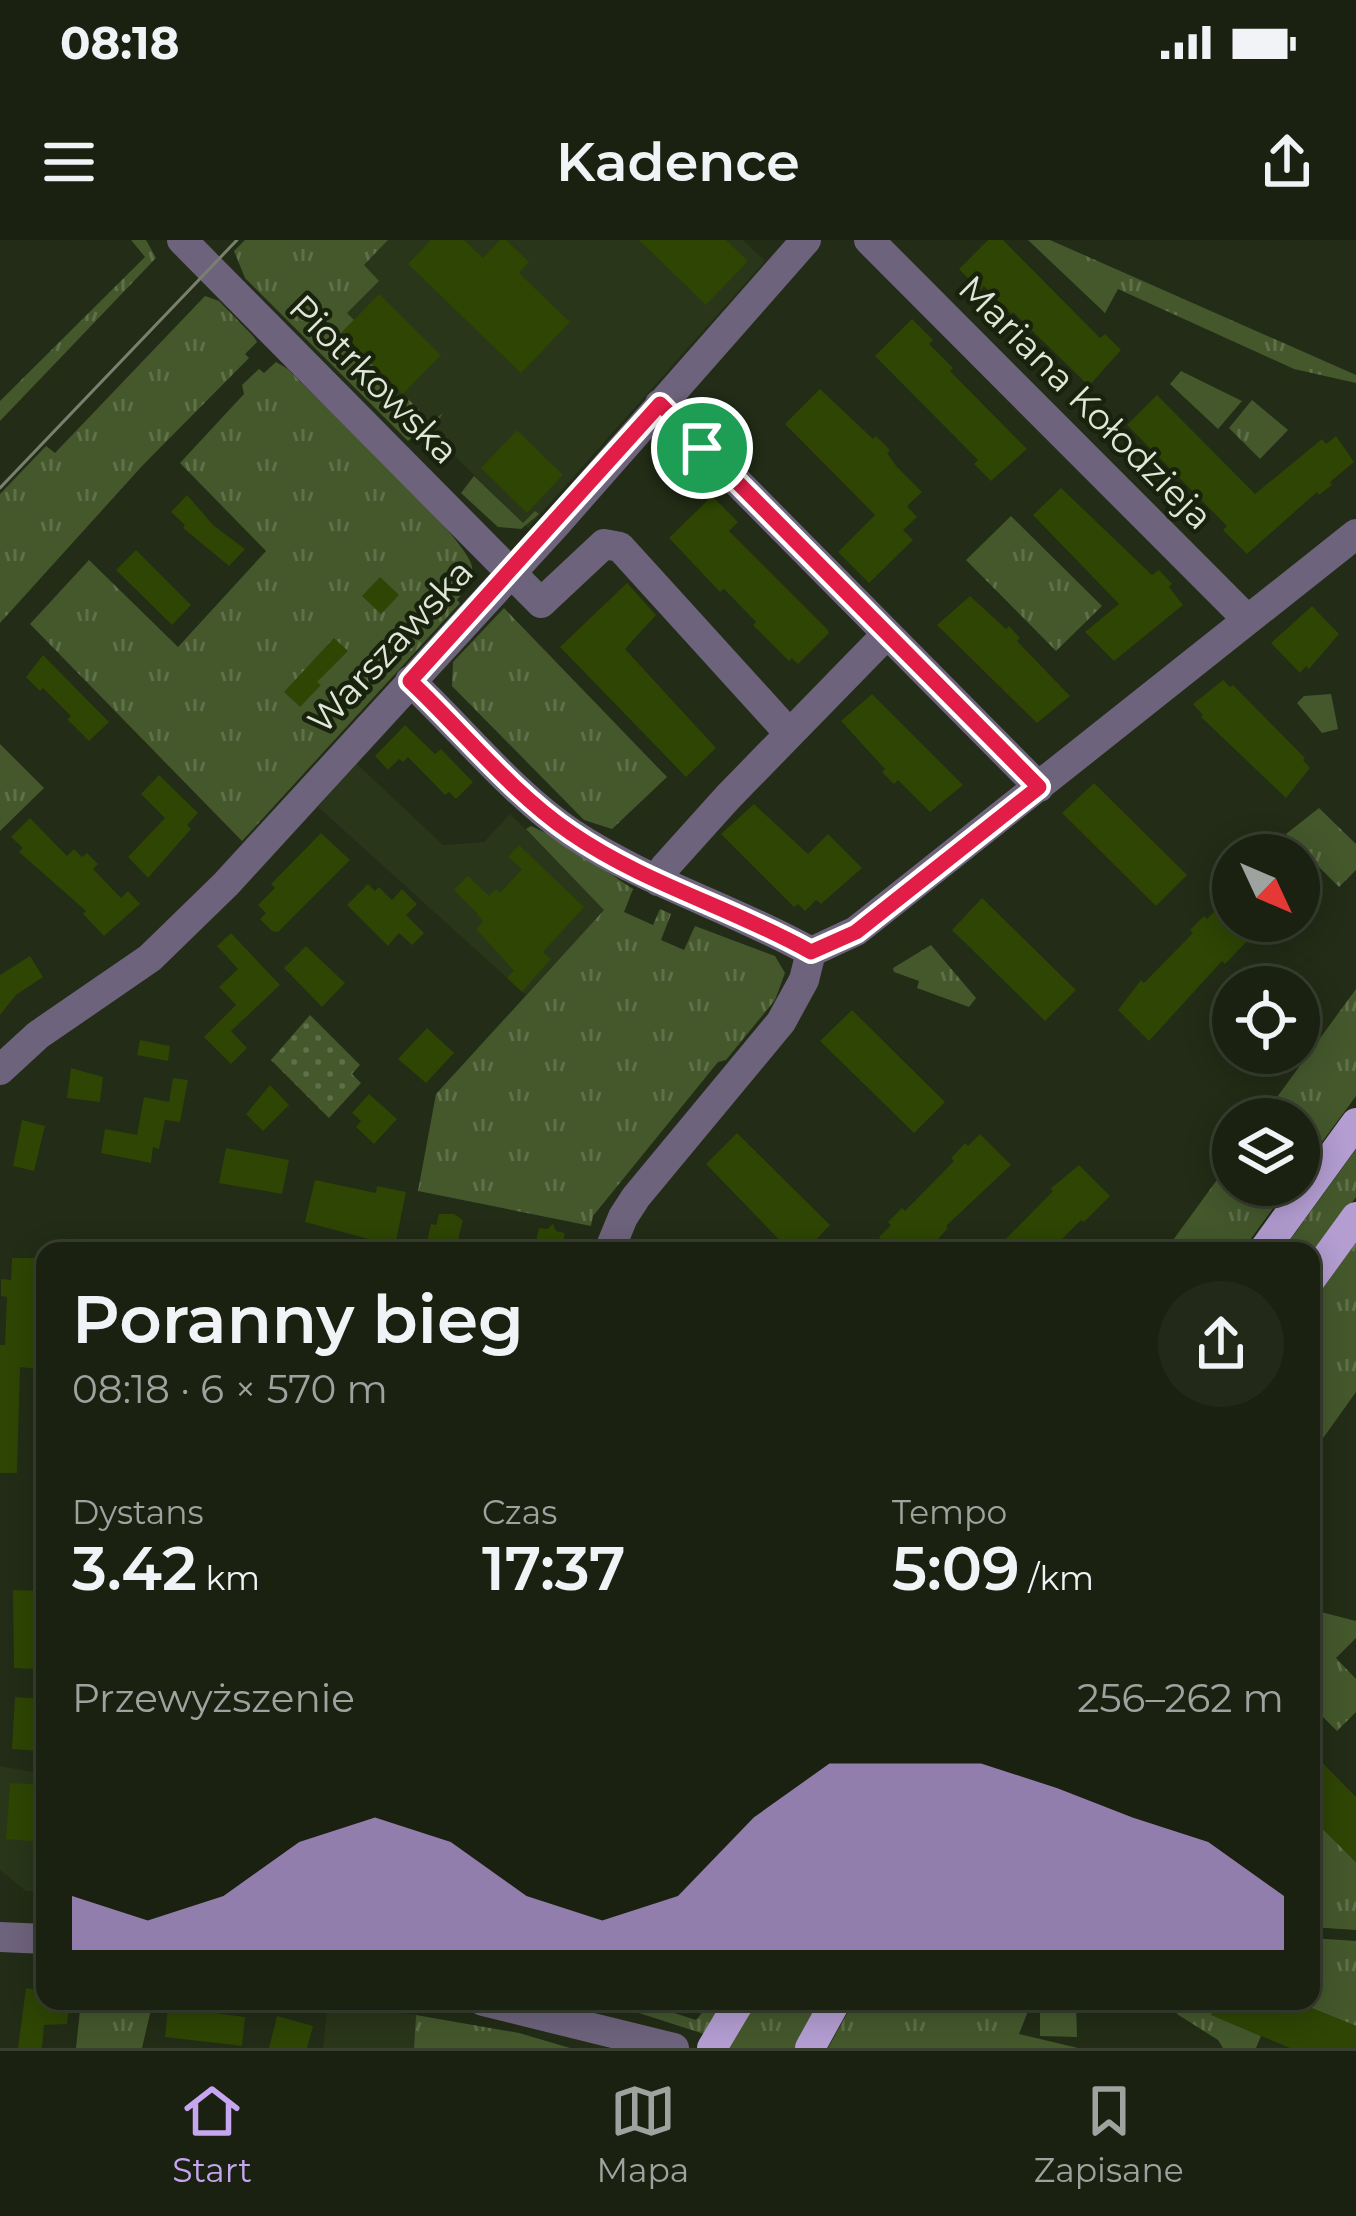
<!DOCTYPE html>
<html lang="pl">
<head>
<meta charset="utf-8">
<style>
  :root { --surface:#1a2110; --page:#232919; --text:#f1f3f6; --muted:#9fa39f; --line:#383e30; --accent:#c6a6f0 }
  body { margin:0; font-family:Montserrat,sans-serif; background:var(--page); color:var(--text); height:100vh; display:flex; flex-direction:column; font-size:45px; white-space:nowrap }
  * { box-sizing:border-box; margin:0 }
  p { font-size:39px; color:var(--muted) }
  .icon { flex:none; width:66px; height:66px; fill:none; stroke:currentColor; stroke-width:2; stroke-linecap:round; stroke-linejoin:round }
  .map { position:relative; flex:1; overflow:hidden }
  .drawer { position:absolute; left:36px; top:1002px; width:1284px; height:768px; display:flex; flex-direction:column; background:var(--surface); border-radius:24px; box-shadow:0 6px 30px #0003,0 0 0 3px var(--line) }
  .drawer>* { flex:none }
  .needle { width:78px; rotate:134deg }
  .fabs { position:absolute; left:1212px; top:594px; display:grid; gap:24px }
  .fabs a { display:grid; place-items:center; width:108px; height:108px; border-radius:50%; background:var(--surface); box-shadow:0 6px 30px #0003,0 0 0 3px var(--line); font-size:60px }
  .pin { position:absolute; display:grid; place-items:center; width:102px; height:102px; color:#fff; margin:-51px; border:6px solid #fff; border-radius:50%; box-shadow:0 3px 12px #0007 }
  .round { display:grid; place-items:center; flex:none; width:126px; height:126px; border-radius:63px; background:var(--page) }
  .head { display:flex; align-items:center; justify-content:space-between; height:204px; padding:0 36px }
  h1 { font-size:66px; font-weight:600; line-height:90px }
  .figures { display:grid; grid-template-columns:repeat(3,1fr); gap:18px; height:204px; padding:12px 36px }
  .figures div { display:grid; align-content:center }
  .figures b { font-size:60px; font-weight:600 }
  .figures small { font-size:33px; font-weight:400 }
  .figures p { font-size:33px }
  .chart { height:336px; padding:24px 36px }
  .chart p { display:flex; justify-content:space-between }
  .chart svg { width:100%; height:216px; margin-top:12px; fill:var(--accent); opacity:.7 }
  .status { display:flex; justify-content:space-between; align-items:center; height:84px; padding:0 60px; background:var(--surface); direction:ltr }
  .status svg { height:33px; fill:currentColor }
  header { display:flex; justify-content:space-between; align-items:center; height:156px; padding:0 36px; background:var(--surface); font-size:54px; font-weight:600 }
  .tab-bar { display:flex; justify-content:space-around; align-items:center; height:168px; border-top:3px solid var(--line); background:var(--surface); font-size:33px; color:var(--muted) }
  .tab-bar a { display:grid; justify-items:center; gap:6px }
  .tab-bar .on { color:var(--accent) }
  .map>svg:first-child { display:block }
  .built { fill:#293619 }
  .grass { fill:url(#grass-tufts) }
  .garden { fill:url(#garden-dots) }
  .pitch { fill:#44582c }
  .building { fill:#2e4504 }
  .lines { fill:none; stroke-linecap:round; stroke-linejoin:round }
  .minor { stroke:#6e637c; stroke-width:30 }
  .major { stroke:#b39dd1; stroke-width:30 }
  .tram { stroke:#78816e; stroke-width:3 }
  .route-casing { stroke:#fff; stroke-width:24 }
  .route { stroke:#e11d48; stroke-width:15 }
  .labels { text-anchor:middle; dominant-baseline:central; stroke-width:9; stroke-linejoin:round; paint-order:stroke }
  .street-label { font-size:36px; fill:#e0e7d9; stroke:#18220c }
</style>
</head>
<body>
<div class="status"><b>08:18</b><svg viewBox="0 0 49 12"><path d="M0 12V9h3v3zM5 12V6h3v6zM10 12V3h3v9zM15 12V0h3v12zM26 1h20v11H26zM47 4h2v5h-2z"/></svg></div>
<header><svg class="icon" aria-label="menu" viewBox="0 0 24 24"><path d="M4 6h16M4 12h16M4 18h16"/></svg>Kadence<svg class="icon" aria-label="share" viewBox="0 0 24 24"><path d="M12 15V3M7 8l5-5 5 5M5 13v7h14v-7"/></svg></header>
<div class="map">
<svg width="1356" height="1808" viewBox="0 0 1356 1808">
  <defs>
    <pattern id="grass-tufts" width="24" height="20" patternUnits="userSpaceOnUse" patternTransform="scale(3)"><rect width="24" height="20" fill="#44582c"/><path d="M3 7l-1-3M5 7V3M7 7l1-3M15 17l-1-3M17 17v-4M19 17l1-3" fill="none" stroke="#5f704a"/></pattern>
    <pattern id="garden-dots" width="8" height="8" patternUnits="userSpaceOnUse" patternTransform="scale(3)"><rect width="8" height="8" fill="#44582c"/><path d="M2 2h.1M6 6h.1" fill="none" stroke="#5f704a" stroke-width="1.8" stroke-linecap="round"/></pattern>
  </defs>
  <rect width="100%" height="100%" fill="#222c16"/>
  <!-- built -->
  <path class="built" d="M388,0h355l22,21 -237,267 -214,-210z
    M356,523l87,82 41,-3 26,-28 95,95 -79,86 -208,-188z
    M0,1526l45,8v139l-5,-1 1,-7 -9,-14h-6l-26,-21z
    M328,1764l88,11 -2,33h-91z"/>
  <!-- grass -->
  <path class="grass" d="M131,0h15l10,18 -156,163v-20l145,-144z
    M245,0h143l-24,25 15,16 -32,32 7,7 -13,14 34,33 -5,7 29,28 7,-5 25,25 12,-9 -12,19 -7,-5 -16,14 -163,-163 -11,-27z
    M1028,0h22l306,135v8l-62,-14 -176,-80 -13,24z
    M205,56l14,5 35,36 3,5 -12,12 4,4 -106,107 -143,158v-129l46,-48 9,7z
    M276,122l12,7c28,29 182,171 184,198 2,13 -7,23 -15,33l3,3 -218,238 -212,-217 59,-64 89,87 88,-96 -86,-88 64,-69 -2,-9 17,-16 5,4z
    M1252,160l36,30 -28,29 -31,-31z
    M474,236l49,47 12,-12 4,3 -18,15 -23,-2 -37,-34z
    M1011,276l91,90 -46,45 -90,-91z
    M504,368l163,169 -55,52 -28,-9 -132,-134 1,-24z
    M1331,454l7,35 -16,4 -25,-30 7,-7z
    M0,504l44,44 -44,43z
    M1319,568l37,36v26l-17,17 -53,-53z
    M531,586l24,11 78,52 -9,23 29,13 7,-16 11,5 -10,26 23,10 11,-24 80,30 10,17 -10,27 -49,60 -8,2 -125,154 -2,10 -173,-35 18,-97 168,-184 -78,-81z
    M931,705l45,53 -7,9 -52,-19 2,-7 -25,-9 -1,-4z
    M1356,749v107l-57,77v-54h-38z
    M1356,909v48l-45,61v-7h-29z
    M1233,918v27h57l-48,66h-77z
    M1356,1002v150l-45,63v-151z
    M1313,1370l43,11v17l-20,20 20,21v33l-19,19 -26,-26z
    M1311,1577l45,45v68l-45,-3z
    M1311,1698l45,3v85l-62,-25h17z
    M81,1761h72l-11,47h-66z
    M602,1761h74l-2,12 22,7 16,-19h12l-20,33z
    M757,1761h65l-25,47h-70z
    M854,1761h178l-13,33 59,14h-250z
    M1174,1761h43l-5,14 49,21 -5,12h-33l-5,-8 -41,-26z
    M416,1775l103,18 51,15h-156z"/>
  <!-- garden -->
  <path class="garden" d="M310,775l50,50 -8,9 9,9 -32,35 -58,-58z"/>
  <!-- pitch -->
  <path class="pitch" d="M1181,131l61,30 -24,28 -48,-45z
    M1040,1761h36l1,36 -37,-1z"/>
  <!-- building -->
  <path class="building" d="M431,0h33l19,18 17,-18h6l23,22 -10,11 51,49 -49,51 -113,-109z
    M639,0h87l22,21 -42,44z
    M988,0h15l97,98 5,-4 16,16 -32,36 -76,-74 -2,2 -27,-28 -4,5 -21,-22z
    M379,54l62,61 -38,39 -62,-61z
    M912,79l21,21 -4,4 24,24 -3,3 77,78 -36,32 -17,-17 4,-4 -103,-104z
    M820,149l53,50 3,-3 14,14 -3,3 10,14 25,25 -15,14 10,11 -14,13 10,10 -44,43 -31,-31 37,-37 -90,-91z
    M1157,155l98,99 67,-55 4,5 10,-8 18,26 -24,20 2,3 -13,10 -2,-3 -70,62 -24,-24 4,-4 -100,-101z
    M517,190l46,45 -36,38 -46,-45z
    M1061,248l91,87 7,-5 13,14 -3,3 14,18 -69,56 -29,-29 34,-28 -86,-89z
    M187,255l26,30 32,24 -16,17 -46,-38 2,-3 -14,-13z
    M712,256l26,26 -9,9 98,98 2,4 -31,31 -6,-6 -3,3 -36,-36 3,-3 -32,-33 -4,3 -51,-54z
    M136,310l55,55 -19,20 -56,-55z
    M380,337l19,18 -18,19 -19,-18z
    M627,343l29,32 -31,34 91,99 -30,29 -126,-130z
    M970,356l36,33 3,-3 11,12 -3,3 53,55 -33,27 -100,-98z
    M1312,366l27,28 -30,35 -3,-3 -6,7 -29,-30z
    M334,398l14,13 -31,31 4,3 -21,22 -16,-15z
    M43,415l66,67 -20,19 -22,-22 4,-3 -28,-28 -3,3 -14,-14z
    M1223,440l7,7 3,-2 72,73 -2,2 7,8 -24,30 -85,-81 2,-2 -10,-11z
    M872,454l91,91 -33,27 -32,-32 -4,4 -12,-12 3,-3 -44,-48z
    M405,485l30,29 6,-5 32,33 -17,17 -7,-7 -4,3 -37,-38 -5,5 -4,-3 -11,11 -13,-14z
    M159,535l39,38 -11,12 4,4 -43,49 -20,-21 37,-39 -24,-24z
    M1094,543l93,92 -31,31 -94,-93z
    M754,564l54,50 20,-20 34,34 -41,36 -5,-4 -11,11 -7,-7 -4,3 -73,-73z
    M30,578l37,38 7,-7 8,8 5,-4 11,11 -5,5 28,29 7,-7 12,13 -36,32 -21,-22 3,-3 -67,-59 4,-4 -12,-11z
    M321,593l29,27 -72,72 -6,-1 -12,-12 6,-6 -8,-8 17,-17 -4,-4z
    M519,605l65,62 -41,45 8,7 -29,33 -15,-14 7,-7 -38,-42 7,-7 -8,-11 -21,-21 14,-14 21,20 7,-7 4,4 22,-24 -14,-12z
    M368,644l7,7 4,-4 13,13 10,-11 15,15 -11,11 18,18 -12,12 -13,-12 -11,13 -41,-41z
    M982,658l94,92 -31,31 -93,-91z
    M1219,667l31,31 -25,26 -3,-3 -73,80 -31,-31 23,-30 3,3 49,-50 -3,-3 14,-14 3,3z
    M231,693l49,52 -49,46 16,17 -16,16 -27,-27 32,-32 -17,-18 19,-18 -21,-23z
    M306,706l39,37 -23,24 -38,-39z
    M30,716l13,21 -27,18 -16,20v-40z
    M852,770l93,92 -31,31 -94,-92z
    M427,788l27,25 -28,30 -28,-24z
    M140,800l30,6 -2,15 -31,-6z
    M71,828l32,9 -3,25 -33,-4z
    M173,838l15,2 -8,42 -15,-2 -6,29 -6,-2 -2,16 -50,-10 4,-24 32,6 7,-38 25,5z
    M270,845l19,20 -26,26 -17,-17z
    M369,854l28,25 -23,25 -18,-17 5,-6 -9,-8z
    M22,880l23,6 -11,45 -21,-5z
    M737,893l93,92 -25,26h-15l-84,-87z
    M980,894l31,31 -65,61 2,2 -21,23h-34l-14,-14 12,-12 -3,-3 14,-14 3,3 49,-50 -3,-3 14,-15 3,3z
    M226,908l63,12 -7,34 -63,-11z
    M1079,925l31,31 -26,26 -3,-2 -31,31h-56l59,-60 -3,-2z
    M315,940l61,13 1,-7 29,6 -11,54 -90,-24z
    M439,974h15l9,6 -8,31h-25l-4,-5 5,-22 5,1z
    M553,984l3,7 9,2 -4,18h-27l5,-23 8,1z
    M12,1018h29l-1,21 5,1v90l-25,-3 -3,106h-17v-128h5l2,-48 -6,-1v-17l10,1z
    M13,1350l32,1 -1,65 -10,-1v14l-20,-1z
    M15,1457l29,2 1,35h-4l-1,17 -28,-2z
    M1311,1511l45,46v65l-45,-45z
    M10,1543l35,2 -2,57 -37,-3z
    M26,1748l19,3v10h25l-3,23 -23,1 -2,23h-24z
    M1217,1761h77l62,25v22h-66l-79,-33z
    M168,1767l77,10 -3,29 -77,-9z
    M277,1776l36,10 -6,22h-38z"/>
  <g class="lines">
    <!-- minor -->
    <path class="minor" d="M182,0l359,363 63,-59 16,3 169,186
      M869,0l378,379
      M660,164l379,383
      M410,441c53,50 101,111 161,152 75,50 162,75 240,119
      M658,641l7,-14 63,-70 159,-163
      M811,712l45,-21 500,-397
      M0,830l38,-35 112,-77 76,-74 330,-360 250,-284
      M609,1011l14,-34 13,-20 145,-175 23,-42 7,-28
      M0,1697l45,2
      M483,1761l191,47"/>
    <!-- major -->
    <path class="major" d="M1263,1011l93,-128
      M1311,1039l45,-62
      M712,1808l28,-47
      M810,1808l26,-47"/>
    <!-- tram -->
    <path class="tram" d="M0,248l237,-248"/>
  </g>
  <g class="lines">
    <defs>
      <path id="route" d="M660,164l379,383 -183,145 -45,20c-78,-44 -166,-68 -240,-119 -60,-41 -108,-102 -161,-152z"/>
    </defs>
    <!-- route casing -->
    <use href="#route" class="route-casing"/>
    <!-- route -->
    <use href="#route" class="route"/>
  </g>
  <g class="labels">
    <!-- street labels -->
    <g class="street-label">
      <text transform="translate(374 139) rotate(45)">Piotrkowska</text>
      <text transform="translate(1086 162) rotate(45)">Mariana Kołodzieja</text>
      <text transform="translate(390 406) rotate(-47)">Warszawska</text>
    </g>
  </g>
</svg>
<div class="fabs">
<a><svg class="needle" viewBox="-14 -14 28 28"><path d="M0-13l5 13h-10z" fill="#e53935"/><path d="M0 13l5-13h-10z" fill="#9fa39f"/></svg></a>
<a><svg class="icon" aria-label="locate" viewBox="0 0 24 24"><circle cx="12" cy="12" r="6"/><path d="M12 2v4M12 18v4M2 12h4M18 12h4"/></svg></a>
<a><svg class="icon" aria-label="layers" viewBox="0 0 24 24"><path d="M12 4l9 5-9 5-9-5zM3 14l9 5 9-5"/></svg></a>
</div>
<div class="pin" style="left:702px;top:208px;background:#1e9e55"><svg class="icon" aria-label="arrive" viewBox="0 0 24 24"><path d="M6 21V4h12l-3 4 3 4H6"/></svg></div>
<section class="drawer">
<div class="head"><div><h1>Poranny bieg</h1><p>08:18 · 6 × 570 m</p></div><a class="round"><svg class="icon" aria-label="share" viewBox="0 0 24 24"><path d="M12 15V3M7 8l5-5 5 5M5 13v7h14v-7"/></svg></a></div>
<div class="figures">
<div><p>Dystans</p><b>3.42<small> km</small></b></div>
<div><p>Czas</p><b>17:37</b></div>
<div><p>Tempo</p><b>5:09<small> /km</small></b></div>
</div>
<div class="chart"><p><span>Przewyższenie</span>256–262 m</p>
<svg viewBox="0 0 160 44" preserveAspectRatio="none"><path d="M0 44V33L10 38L20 33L30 22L40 17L50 22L60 33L70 38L80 33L90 17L100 6L110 6L120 6L130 11L140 17L150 22L160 33V44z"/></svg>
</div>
</section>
</div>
<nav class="tab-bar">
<a class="on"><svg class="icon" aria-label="home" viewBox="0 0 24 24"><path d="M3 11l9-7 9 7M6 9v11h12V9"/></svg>Start</a>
<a><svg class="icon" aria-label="map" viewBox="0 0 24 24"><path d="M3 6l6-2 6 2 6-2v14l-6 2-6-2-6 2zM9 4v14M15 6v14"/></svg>Mapa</a>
<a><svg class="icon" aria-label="saved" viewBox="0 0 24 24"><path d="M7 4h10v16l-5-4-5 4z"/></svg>Zapisane</a>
</nav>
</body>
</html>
